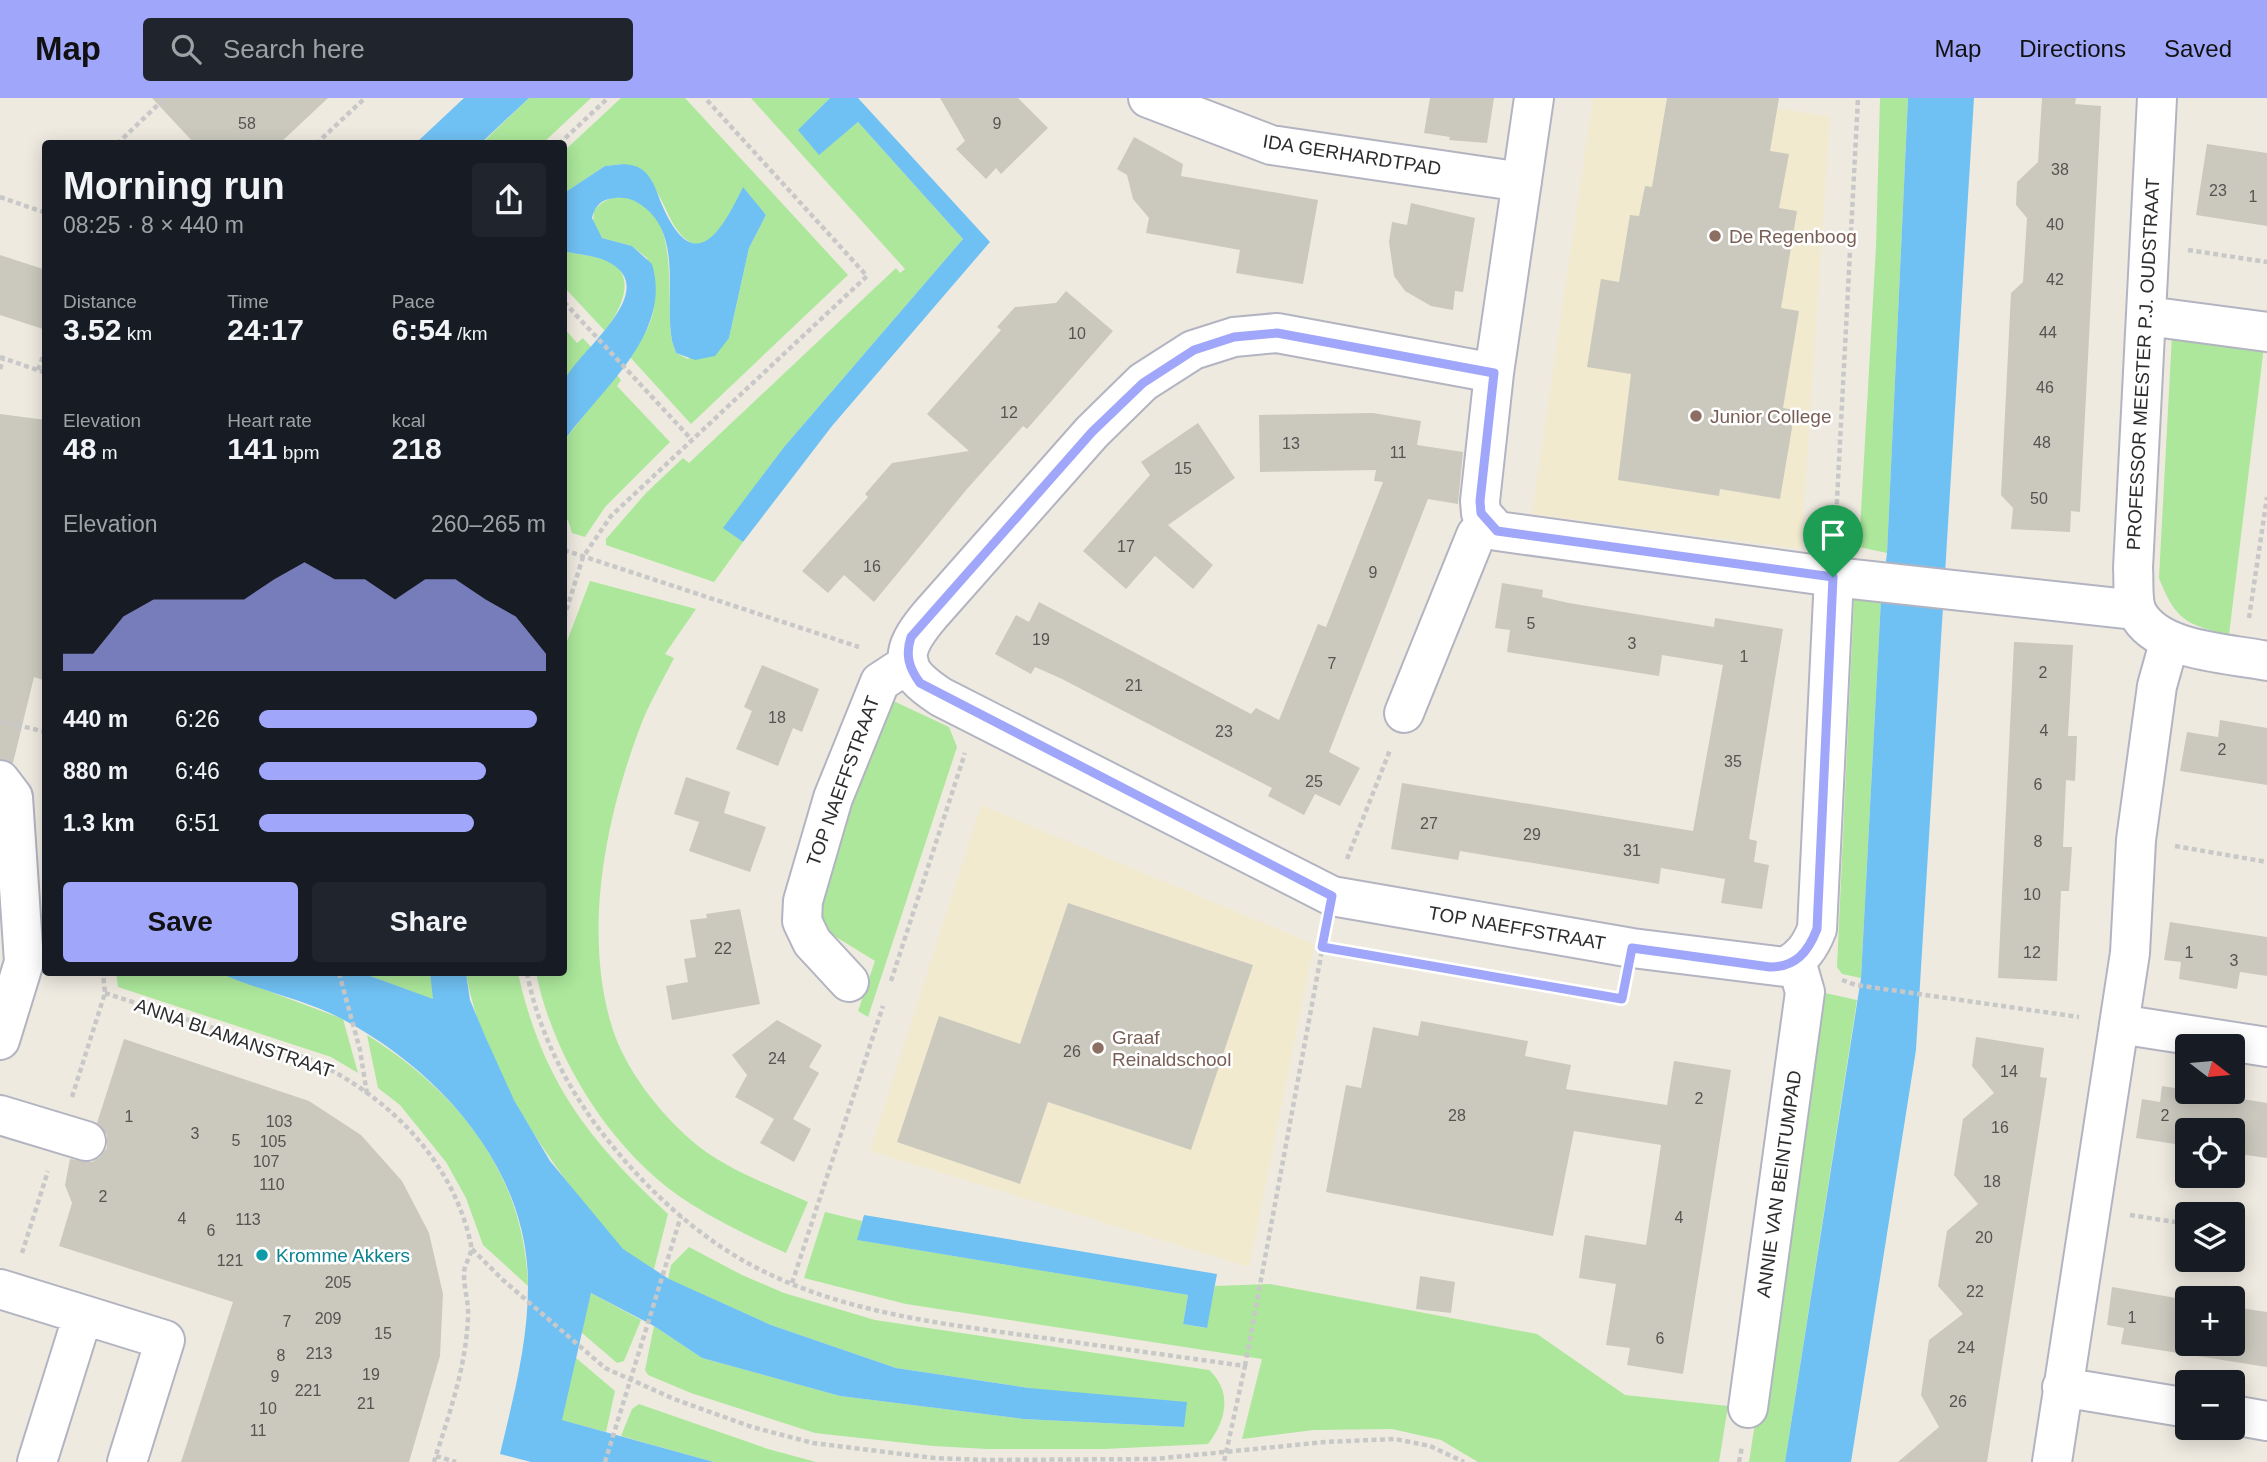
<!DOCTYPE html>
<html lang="en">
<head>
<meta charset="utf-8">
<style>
  :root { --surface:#171b24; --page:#20242c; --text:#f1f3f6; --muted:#9ea1a6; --accent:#a0a7fa }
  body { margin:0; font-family:Arial,sans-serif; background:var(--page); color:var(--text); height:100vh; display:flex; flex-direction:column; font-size:26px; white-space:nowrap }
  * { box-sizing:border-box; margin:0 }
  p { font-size:23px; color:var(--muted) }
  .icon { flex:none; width:38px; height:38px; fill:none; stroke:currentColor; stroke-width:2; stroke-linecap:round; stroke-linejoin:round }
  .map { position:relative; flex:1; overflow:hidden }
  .side { position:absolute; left:42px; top:42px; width:525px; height:836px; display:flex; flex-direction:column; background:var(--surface); border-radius:7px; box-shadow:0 4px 18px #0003 }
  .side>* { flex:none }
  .needle { width:46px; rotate:106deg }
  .tools { position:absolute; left:2175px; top:936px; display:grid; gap:14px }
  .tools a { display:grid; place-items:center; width:70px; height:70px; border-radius:7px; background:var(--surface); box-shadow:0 4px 18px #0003; font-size:35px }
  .pin { position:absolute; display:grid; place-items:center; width:60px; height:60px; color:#fff; margin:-72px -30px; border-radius:50% 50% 50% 0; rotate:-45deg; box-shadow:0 0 7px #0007 }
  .pin .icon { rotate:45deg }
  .round { display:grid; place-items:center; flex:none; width:74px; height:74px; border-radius:7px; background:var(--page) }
  .head { display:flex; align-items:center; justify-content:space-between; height:119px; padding:0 21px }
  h1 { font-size:38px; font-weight:700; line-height:52px }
  .figures { display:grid; grid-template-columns:repeat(3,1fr); gap:10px; height:119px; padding:7px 21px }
  .figures div { display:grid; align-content:center }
  .figures b { font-size:30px; font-weight:700 }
  .figures small { font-size:19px; font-weight:400 }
  .figures p { font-size:19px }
  .chart { height:196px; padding:14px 21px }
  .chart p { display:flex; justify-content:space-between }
  .chart svg { width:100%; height:126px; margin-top:7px; fill:var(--accent); opacity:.7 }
  .primary-button { display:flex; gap:14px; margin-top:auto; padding:14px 21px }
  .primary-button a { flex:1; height:80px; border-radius:7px; background:var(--accent); color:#111; font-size:28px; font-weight:700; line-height:80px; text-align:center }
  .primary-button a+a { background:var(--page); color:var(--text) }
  ul { padding:0 21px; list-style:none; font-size:23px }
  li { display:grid; grid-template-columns:112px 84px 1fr; align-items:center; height:52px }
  li i { height:18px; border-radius:9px; background:var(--accent) }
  header { display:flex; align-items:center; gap:42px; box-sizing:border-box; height:98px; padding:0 35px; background:var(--accent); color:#111 }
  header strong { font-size:33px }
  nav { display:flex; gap:38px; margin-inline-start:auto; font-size:24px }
  .search { width:490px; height:63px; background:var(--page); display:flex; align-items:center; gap:18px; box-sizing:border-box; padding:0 24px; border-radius:7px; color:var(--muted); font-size:26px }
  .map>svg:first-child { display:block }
  .education { fill:#f1eacf }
  .green { fill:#ace79b }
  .water { fill:#70c1f3 }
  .building { fill:#cbc8be }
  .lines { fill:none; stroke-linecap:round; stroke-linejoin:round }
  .minor-casing { stroke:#b3b4c1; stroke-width:42 }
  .path { stroke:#c8c8c8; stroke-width:4.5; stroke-dasharray:5 3.5; stroke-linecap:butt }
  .minor { stroke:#fff; stroke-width:38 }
  .route-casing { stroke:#fff; stroke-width:14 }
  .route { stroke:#a0a7fa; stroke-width:9 }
  .education-dot { fill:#8d6e63; stroke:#fff; stroke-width:2.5 }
  .culture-dot { fill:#0f9aa8; stroke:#fff; stroke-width:2.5 }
  .labels { text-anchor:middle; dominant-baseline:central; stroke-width:5; stroke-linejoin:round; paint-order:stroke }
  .number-label { font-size:16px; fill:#545451 }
  .street-label { font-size:19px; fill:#2d2d2d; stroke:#fff }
  .education-label { font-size:19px; fill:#785e54; stroke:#fff; text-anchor:start }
  .culture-label { font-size:19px; fill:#0d838f; stroke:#fff; text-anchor:start }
</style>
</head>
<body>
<header>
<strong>Map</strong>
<div class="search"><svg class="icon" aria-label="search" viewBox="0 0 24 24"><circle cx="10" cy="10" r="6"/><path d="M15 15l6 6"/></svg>Search here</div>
<nav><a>Map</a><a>Directions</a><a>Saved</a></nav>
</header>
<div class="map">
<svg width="2267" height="1364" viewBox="0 0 2267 1364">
  <rect width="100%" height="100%" fill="#efeae0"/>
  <!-- education -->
  <path class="education" d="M1593,0h124l113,19 -29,432 -269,-35z
    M981,707l333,139 -65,323 -379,-116z"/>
  <!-- green -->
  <path class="green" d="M529,0h62l-48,45 -62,1z
    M621,0h64l163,177 -157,149 -61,-67c30,-44 27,-49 17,-99l-15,-12 -30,-8 -9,-14 1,-13c8,-11 19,-15 33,-13 57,10 37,103 45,143l4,12 12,6 41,-21 20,-90 17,-33 -23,-27c-11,21 -35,83 -65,43 -9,-12 -13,-26 -21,-39 -6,-11 -23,-20 -33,-28l-19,2 -41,27v-42z
    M751,0h79l-31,32 20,24 39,-32 105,117 -179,208 -60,81 19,14 -29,40 -108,-37v-6l40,-46 37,-35 6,5 207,-195 4,5 5,-4z
    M1880,0h28l-21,455 -28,-6 17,-300z
    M564,153c13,4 30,4 43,10 33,14 12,51 -2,70l-41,-44z
    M564,230l13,15 6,-5 8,9 -27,35z
    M2172,237l92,11 -35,289c-43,-11 -53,-14 -70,-57z
    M616,276l5,6 -4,6 53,56 -65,65 -20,30 -13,-4 -4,-13 -4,-2v-77z
    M590,483l106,28 -31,45 9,4c-12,24 -26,47 -35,72 -34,91 -56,202 -27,297 13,42 46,84 79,113 33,29 77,44 117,62l-22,51c-33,-15 -65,-30 -95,-49 -77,-48 -137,-144 -155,-231h28v-324z
    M1881,501l-20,379 -19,-4 -5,-7 17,-367z
    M887,600l62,29 8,20 -89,270 -10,-6 17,-50 -60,-37v-46z
    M116,875h104l123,46 15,54 -27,-16 -213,-70z
    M362,875h68l4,27z
    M466,875h52c24,108 71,168 150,241l-14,55c-10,-6 -22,-12 -32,-20 -14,-13 -26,-30 -38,-45 -51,-65 -104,-149 -118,-231z
    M1825,895l32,7 -72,462h-36l71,-465z
    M367,937c92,58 157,138 161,251l-45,-41 -17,-47 -20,-36 -46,-57 -22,-17z
    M825,1114l37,9 -4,19 330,55 -5,29 23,4 9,-42 55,-2 267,50 88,61 103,11 -9,56h-241l-37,-22 -49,-11 -78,1 -72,9 20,-80 -356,-55 -102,-26z
    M689,1149l53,28 42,18 91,27 334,50c24,22 17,51 -1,74l-104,5h-117l-54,-3 -118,-13 -124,-40 -43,-18 -3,-5 9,-44 48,32 138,38 183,23 161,8 -155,-39 -133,-20 -125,-43 -103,-46 3,-14z
    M591,1195l50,27 -17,41 -7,2 -36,-31z
    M575,1259l40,34 -9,41 -45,-12z
    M639,1306l129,45 48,13h-102l-93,-26 11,-27z"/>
  <!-- water -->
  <path class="water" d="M464,0h65l-48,45h-65z
    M830,0h28l132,144 -158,184 -89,116 -20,-14 61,-81 179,-208 -105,-117 -39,33 -21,-25z
    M1908,0h66l-58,952 -65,412h-66l76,-484 20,-379 6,-46z
    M624,66c8,1 14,2 20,7 10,9 13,22 18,34 32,73 59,28 81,-18l23,28 -17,33 -20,90 -14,18 -20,4 -19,-7 -4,-12c-8,-43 11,-104 -28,-134 -11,-9 -21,-11 -35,-8 -10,2 -15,10 -17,19l10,20 30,8 20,18c21,70 -51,125 -88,177 -1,-14 -5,-47 0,-59 9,-27 99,-90 46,-119 -13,-8 -32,-8 -46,-12v-58l41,-27z
    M220,875h142l71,26 -3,-26h36l4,27 15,36 29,64 36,61 73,88 46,30 102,46 125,43 133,20 158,14 -3,25 -161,-8 -183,-23 -138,-38 -48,-32 -63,-33 -29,127 152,42h-183l-31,-8c13,-55 28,-111 28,-168 1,-116 -87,-214 -184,-266 -39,-21 -85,-29 -124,-47z
    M864,1117l353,59 -10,54 -24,-4 5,-29 -331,-55z"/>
  <!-- building -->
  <path class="building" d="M152,0h176l-49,46h-84z
    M940,0h78l30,30 -47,46 -5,-6 -10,11 -30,-30 9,-8z
    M1430,0h64l-7,45 -38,-3 1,-3 -26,-4z
    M1667,0h112l-9,53 19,3 -10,54 18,3 -16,97 18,3 -16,97 12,2 -15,89 -60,-10 -1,7 -101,-16 13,-106 -44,-7 14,-88 18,3 11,-67 9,1 6,-30 7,1z
    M2042,0h34l-1,6 26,2 -21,406 -9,-1 -1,21 -59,-3 2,-21 -12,-13 10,-202 12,-11 4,-64 -11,-13 1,-23 21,-20z
    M1134,39l49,27 -2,12 137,24 -15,84 -67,-11 4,-23 -94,-17 3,-15 -16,-19 -6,-24 -10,-6z
    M2207,46l60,9v73l-71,-11z
    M1411,105l64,15 -12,74 -8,-1 -2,19 -22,-4 -26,-15 -11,-15 -5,-34 3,-20 15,3z
    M0,157l46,15v60l-46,-15z
    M1066,193l47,40 -86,98 -4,-3 -56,63 -93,113 -30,-27 -16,18 -26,-22 66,-74 -3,-3 27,-31 77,-12 -42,-37 74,-84 -4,-3 18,-20 41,-4z
    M1373,315l48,8 -4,24 46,7 -5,52 -30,-5 -99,253 31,16 -20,38 -25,-12 -11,21 -36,-19 4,-8 -212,-110 -25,-11 -4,7 -36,-20 21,-39 13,7 10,-20 212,112 5,-6 23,12 39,-96 8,3 57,-145 -9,-1 2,-11 -116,2 -1,-57z
    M0,316l46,6v261l-12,-4 -21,86 -13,-4z
    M1198,325l37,55 -67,47 45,40 -20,24 -38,-33 -29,33 -43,-38 67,-76 -9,-13z
    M1502,485l41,7 -1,7 27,6 145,24 1,-9 68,11 -34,210 8,2 -3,21 15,3 -7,44 -41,-6 4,-24 -64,-11 -2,16 -199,-33 -2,9 -67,-11 11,-66 291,48 30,-166 -61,-10 -3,21 -152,-24 3,-22 -15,-2z
    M2014,544l59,3 -5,91h9l-1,24 -1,21 -9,-1 -3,67h9l-3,44h-8l-4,90 -59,-3z
    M762,567l57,24 -17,43 -9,-4 -15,38 -42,-17 16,-38 -8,-4z
    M2220,622l47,8v57l-87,-14 7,-39 31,5z
    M686,679l44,15 -6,21 42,14 -16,45 -61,-21 10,-29 -25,-8z
    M1068,805l185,62 -62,185 -143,-48 -28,82 -123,-42 42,-126 81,28z
    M740,811l20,95 -88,16 -6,-34 22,-4 -4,-23 12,-2 -6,-37 17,-2 -1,-4z
    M2170,824l97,15v39l-27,-4 -3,17 -58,-10 2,-17 -17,-2z
    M777,922l45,25 -13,22 10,6 -26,46 18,10 -17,33 -34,-19 14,-24 -39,-22 12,-22 -15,-20z
    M1421,923l107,20 -3,15 46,9 -5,24 101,16 7,-44 57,9 -48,304 -56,-9 3,-17 -24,-3 10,-61 -37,-6 6,-43 61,10 15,-100 -87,-14 -21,105 -227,-44 20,-107 15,3 12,-61 45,9z
    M1976,939l68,11 -4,29 7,1 -60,384h-89l41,-35 -18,-32 8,-55 34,-26 -25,-28 9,-55 31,-27 -24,-29 9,-56 31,-26 -22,-27z
    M124,941l185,62 52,34 41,46 27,52 14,61 -3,62 -31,106h-228l52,-160 -174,-56 13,-43 -7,-18 5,-26 22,3 8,-5 7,-9v-13l-10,-12z
    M2162,988l105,17v55l-34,-5v-23h-45v16l-52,-8 6,-39 18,3z
    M1420,1178l35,6 -4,31 -35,-4z
    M2112,1189l76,13v44h45v-37l34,5v55l-146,-23 3,-16 -17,-3z"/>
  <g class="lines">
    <defs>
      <path id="minor" d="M1148,0l123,47 251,37
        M2157,0l-24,470c1,13 -1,33 4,44 20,40 91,41 130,49
        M2147,218l120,16
        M1494,275l40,-275
        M1834,479l-17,352c-7,18 -15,29 -32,38l-153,-19 -300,-52 -391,-199c-43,-28 -42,-45 -11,-82l162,-183 51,-50 50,-32 41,-13 43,-4 217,40 -14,128 1,12 16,18 337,46 302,33
        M1404,615l72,-178 11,-13
        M0,682l13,17 11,165 -24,78
        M849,884l-37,-40 -10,-21 1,-20 30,-103 47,-116 29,-19
        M2119,926l148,23
        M0,1017l86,26
        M0,1191l165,51 -38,122
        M2062,1289l126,21
        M1748,1310l57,-416 -9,-31
        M2233,1317l34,6
        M37,1364l46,-147
        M2052,1364l78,-509 6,-113 21,-154 12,-43"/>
    </defs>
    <!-- minor casing -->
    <use href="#minor" class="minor-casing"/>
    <!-- path -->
    <path class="path" d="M117,46l48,-46
      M316,46l49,-46
      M559,46l49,-46
      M0,99l46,16
      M2188,152l79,12
      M564,204l128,138
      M0,259l46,16
      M0,271l3,-10
      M38,272l8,-22
      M1835,440l23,-440
      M564,452l295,97
      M564,520l19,-61 28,-41 256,-240 -162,-178
      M2249,520l18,-121
      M0,623l46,11
      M2175,748l92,16
      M1347,761l43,-109
      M1322,849l300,52 2,-12
      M339,875l21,77 7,44
      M527,875c12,62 43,121 83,170 37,46 83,89 134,118 86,49 190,62 286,75 72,10 143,20 215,30l-21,96
      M1842,882l14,5 223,32
      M891,883l74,-228
      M105,895l204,66c78,36 144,100 162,186 2,10 -8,20 -7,30 0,14 5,28 4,42 -2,51 -19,97 -34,145
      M72,999l33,-104 -2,-20
      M2130,1117l58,9
      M472,1151l31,31 102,88 69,31 78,28 61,16 121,15 52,2 168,-1 171,-17 70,-3 35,7 34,16
      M22,1155l26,-82
      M792,1185l91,-277
      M1245,1268l80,-432
      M436,1358l20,6
      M605,1364l76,-246
      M1739,1364l3,-15"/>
    <!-- minor -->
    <use href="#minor" class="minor"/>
  </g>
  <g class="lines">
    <defs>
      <path id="route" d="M1277,235l217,40 -14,128 1,12 16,18 336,46 -16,352c-9,23 -21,38 -47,38l-138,-19 -10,51 -300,-52 10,-51 -412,-213c-11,-15 -15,-28 -9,-46l181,-205 51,-49 51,-33 40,-13z"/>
    </defs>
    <!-- route casing -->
    <use href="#route" class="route-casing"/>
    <!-- route -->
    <use href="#route" class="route"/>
  </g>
  <!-- markers -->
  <g class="education-dot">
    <circle cx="1715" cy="138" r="7"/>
    <circle cx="1696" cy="318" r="7"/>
    <circle cx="1098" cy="950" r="7"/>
  </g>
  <circle class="culture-dot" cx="262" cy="1157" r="7"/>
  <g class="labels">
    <!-- number labels -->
    <g class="number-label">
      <text x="247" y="25">58</text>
      <text x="997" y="25">9</text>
      <text x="2060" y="71">38</text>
      <text x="2218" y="92">23</text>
      <text x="2253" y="98">1</text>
      <text x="2055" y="126">40</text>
      <text x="2055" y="181">42</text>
      <text x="2048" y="234">44</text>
      <text x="1077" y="235">10</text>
      <text x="2045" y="289">46</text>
      <text x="1009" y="314">12</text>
      <text x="2042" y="344">48</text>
      <text x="1291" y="345">13</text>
      <text x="1398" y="354">11</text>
      <text x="1183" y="370">15</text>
      <text x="2039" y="400">50</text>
      <text x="1126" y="448">17</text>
      <text x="872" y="468">16</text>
      <text x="1373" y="474">9</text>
      <text x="1531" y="525">5</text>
      <text x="1041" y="541">19</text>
      <text x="1632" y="545">3</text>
      <text x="1744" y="558">1</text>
      <text x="1332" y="565">7</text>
      <text x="2043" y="574">2</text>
      <text x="1134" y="587">21</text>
      <text x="777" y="619">18</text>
      <text x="2044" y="632">4</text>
      <text x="1224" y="633">23</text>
      <text x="2222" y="651">2</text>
      <text x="1733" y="663">35</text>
      <text x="1314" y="683">25</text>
      <text x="2038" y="686">6</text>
      <text x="1429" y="725">27</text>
      <text x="1532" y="736">29</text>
      <text x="2038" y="743">8</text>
      <text x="1632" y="752">31</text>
      <text x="2032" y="796">10</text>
      <text x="723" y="850">22</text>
      <text x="2032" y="854">12</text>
      <text x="2189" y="854">1</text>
      <text x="2234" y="862">3</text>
      <text x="1072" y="953">26</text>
      <text x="777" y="960">24</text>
      <text x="2009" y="973">14</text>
      <text x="1699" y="1000">2</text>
      <text x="1457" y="1017">28</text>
      <text x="2165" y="1017">2</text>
      <text x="129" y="1018">1</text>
      <text x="279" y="1023">103</text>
      <text x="2000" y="1029">16</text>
      <text x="195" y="1035">3</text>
      <text x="236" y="1042">5</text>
      <text x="273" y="1043">105</text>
      <text x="266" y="1063">107</text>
      <text x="1992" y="1083">18</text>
      <text x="272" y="1086">110</text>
      <text x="103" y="1098">2</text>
      <text x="1679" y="1119">4</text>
      <text x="182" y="1120">4</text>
      <text x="248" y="1121">113</text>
      <text x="211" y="1132">6</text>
      <text x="1984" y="1139">20</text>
      <text x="230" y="1162">121</text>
      <text x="338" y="1184">205</text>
      <text x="1975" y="1193">22</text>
      <text x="2132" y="1219">1</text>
      <text x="328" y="1220">209</text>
      <text x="287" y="1223">7</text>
      <text x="383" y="1235">15</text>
      <text x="1660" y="1240">6</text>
      <text x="1966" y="1249">24</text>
      <text x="319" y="1255">213</text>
      <text x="281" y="1257">8</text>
      <text x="371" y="1276">19</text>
      <text x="275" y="1278">9</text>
      <text x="308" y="1292">221</text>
      <text x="1958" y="1303">26</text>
      <text x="366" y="1305">21</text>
      <text x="268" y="1310">10</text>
      <text x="258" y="1332">11</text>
    </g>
    <!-- street labels -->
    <g class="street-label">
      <text transform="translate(1352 57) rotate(9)">IDA GERHARDTPAD</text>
      <text transform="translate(2143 266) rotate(-87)">PROFESSOR MEESTER P.J. OUDSTRAAT</text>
      <text transform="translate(843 683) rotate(-70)">TOP NAEFFSTRAAT</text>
      <text transform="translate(1517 830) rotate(10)">TOP NAEFFSTRAAT</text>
      <text transform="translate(234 940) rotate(19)">ANNA BLAMANSTRAAT</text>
      <text transform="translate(1779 1086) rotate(-82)">ANNIE VAN BEINTUMPAD</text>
    </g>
    <!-- education labels -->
    <g class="education-label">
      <text x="1729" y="138">De Regenboog</text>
      <text x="1710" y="318">Junior College</text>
      <text x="1112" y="939">Graaf<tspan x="1112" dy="22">Reinaldschool</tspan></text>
    </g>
    <!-- culture labels -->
    <g class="culture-label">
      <text x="276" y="1157">Kromme Akkers</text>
    </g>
  </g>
</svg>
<div class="tools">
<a><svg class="needle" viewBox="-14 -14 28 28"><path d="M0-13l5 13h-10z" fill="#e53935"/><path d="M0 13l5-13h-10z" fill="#9ea1a6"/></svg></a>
<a><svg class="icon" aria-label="locate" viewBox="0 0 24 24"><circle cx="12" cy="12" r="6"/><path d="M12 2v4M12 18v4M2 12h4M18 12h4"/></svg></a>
<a><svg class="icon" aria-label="layers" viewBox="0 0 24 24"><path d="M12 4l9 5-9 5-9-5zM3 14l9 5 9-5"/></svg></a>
<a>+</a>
<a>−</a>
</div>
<div class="pin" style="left:1833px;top:479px;background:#1e9e55"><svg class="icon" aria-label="arrive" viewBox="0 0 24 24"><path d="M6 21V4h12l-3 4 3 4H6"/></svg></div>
<section class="side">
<div class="head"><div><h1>Morning run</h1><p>08:25 · 8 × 440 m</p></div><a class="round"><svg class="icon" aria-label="share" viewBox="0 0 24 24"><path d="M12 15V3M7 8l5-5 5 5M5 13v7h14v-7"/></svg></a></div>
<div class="figures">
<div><p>Distance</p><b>3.52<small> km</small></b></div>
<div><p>Time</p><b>24:17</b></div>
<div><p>Pace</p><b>6:54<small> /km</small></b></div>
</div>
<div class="figures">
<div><p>Elevation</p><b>48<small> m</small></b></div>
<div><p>Heart rate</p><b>141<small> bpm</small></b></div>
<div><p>kcal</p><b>218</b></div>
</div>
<div class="chart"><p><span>Elevation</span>260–265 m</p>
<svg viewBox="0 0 160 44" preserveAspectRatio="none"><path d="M0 44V38L10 38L20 25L30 19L40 19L50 19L60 19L70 12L80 6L90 12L100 12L110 19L120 12L130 12L140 19L150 25L160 38V44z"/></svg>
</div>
<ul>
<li><b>440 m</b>6:26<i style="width:97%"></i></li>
<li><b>880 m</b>6:46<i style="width:79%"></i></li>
<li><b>1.3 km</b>6:51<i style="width:75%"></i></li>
</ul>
<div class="primary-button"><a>Save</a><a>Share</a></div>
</section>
</div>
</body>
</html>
